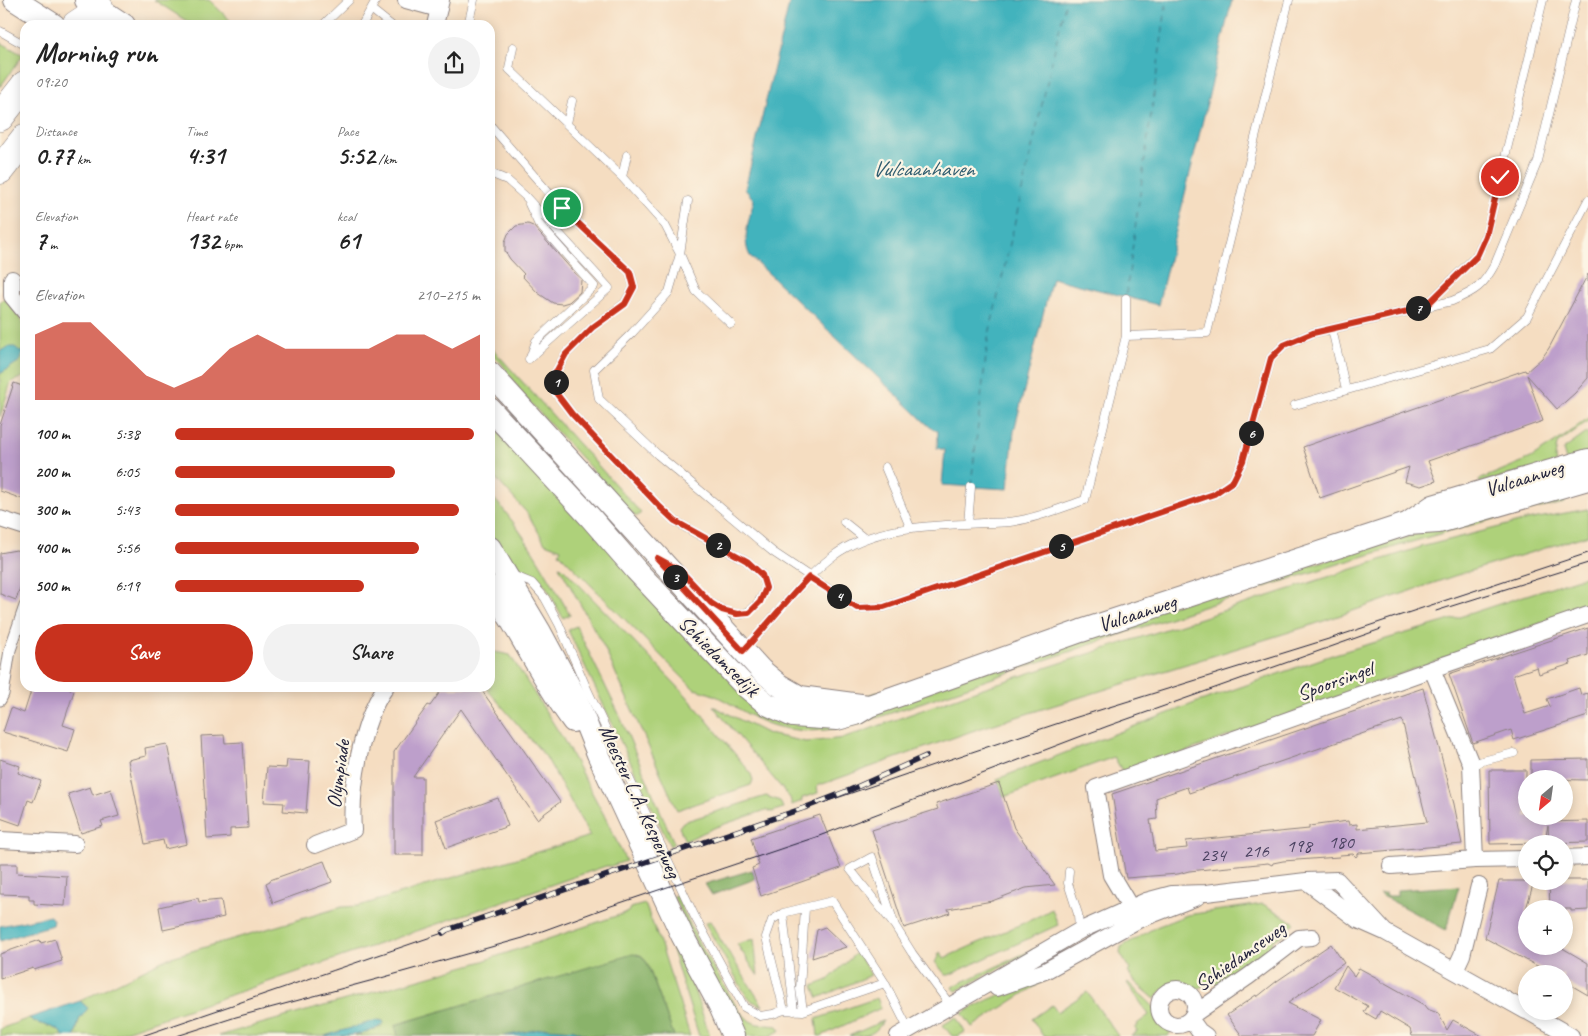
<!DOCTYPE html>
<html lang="en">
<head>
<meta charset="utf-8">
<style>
  :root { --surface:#fff; --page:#f2f2f2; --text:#222; --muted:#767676; --accent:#c8321e }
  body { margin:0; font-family:Caveat,sans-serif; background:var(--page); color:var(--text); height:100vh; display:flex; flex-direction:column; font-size:19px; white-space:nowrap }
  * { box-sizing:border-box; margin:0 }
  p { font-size:16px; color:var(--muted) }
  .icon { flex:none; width:28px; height:28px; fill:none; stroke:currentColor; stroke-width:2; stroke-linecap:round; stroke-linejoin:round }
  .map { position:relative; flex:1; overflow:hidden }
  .details { position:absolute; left:20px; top:20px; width:475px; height:672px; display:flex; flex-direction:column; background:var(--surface); border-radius:15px; box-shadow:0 2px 12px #0003 }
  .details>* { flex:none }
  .needle { width:32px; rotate:209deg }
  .fabs { position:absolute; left:1518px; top:770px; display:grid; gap:10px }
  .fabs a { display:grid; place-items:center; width:55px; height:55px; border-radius:50%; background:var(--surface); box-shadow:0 2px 12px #0003; font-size:25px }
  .pin { position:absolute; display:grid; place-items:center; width:42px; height:42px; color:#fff; margin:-21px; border:2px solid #fff; border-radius:50%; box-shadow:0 1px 5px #0007 }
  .km { position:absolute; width:25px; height:25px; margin:-12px; border-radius:50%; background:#222; color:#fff; font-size:14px; line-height:25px; text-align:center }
  .round { display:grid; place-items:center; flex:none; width:52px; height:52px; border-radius:26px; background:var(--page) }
  .head { display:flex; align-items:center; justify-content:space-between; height:85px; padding:0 15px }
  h1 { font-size:28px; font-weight:700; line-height:38px }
  .stats { display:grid; grid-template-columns:repeat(3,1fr); gap:8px; height:85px; padding:5px 15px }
  .stats div { display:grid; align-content:center }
  .stats b { font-size:25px; font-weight:700 }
  .stats small { font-size:14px; font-weight:400 }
  .stats p { font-size:14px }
  .chart { height:140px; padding:10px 15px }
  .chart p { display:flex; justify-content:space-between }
  .chart svg { width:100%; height:90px; margin-top:5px; fill:var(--accent); opacity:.7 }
  .primary-button { display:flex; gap:10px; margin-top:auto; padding:10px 15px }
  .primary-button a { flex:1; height:58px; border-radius:30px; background:var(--accent); color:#fff; font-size:20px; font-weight:700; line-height:58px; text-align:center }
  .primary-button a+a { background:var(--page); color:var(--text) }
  ul { padding:0 15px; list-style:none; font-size:16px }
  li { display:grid; grid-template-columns:80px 60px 1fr; align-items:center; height:38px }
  li i { height:12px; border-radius:6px; background:var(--accent) }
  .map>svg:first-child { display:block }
  .green { fill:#aed17a; stroke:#687a5a }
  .forest { fill:#8ab36a; stroke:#566a52 }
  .water { fill:#43b3bd; stroke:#326a7c }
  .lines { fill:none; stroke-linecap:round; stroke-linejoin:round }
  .ferry { stroke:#2f5c6f; stroke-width:1; stroke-dasharray:6 5; stroke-linecap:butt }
  .building { fill:#bd9fcb; fill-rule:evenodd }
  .service-casing { stroke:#8c807e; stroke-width:9 }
  .pedestrian-casing { stroke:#8c807e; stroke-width:13 }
  .minor-casing { stroke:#8c807e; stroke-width:18 }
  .secondary-casing { stroke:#8c807e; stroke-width:24 }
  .motorway-casing { stroke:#8c807e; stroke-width:29 }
  .service { stroke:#fff; stroke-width:8 }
  .pedestrian { stroke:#fff; stroke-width:11 }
  .minor { stroke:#fff; stroke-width:16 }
  .secondary { stroke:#fff; stroke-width:22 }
  .motorway { stroke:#fff; stroke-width:28 }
  .tram { stroke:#22223b; stroke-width:1 }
  .rail-casing { stroke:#22223b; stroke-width:5.5 }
  .rail { stroke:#fcf5e5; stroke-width:4; stroke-dasharray:11; stroke-linecap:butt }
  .route-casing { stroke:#fff; stroke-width:10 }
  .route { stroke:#c8321e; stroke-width:6 }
  .labels { text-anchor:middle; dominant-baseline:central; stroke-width:4.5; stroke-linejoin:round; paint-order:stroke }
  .number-label { font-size:19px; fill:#49415f }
  .street-label { font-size:21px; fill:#22223b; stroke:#fcf5e5 }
  .water-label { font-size:22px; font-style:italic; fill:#2f5c6f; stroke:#fcf5e5 }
</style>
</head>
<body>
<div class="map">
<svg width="1588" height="1036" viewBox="0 0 1588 1036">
  <rect width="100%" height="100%" fill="#fcf5e5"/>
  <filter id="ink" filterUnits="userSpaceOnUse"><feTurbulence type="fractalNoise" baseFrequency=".02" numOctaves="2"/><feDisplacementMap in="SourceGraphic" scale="10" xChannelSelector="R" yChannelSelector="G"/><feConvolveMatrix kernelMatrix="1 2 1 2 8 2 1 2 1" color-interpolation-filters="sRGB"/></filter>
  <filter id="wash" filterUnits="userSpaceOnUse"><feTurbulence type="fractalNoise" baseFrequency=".0096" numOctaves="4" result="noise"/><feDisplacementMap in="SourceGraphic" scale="20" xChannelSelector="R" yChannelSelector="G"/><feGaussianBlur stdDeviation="1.12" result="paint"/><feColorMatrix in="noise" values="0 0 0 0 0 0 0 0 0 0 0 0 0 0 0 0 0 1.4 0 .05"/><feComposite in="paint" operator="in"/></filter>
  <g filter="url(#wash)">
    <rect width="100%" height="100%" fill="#f5ddc1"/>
    <!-- green -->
    <path class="green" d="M154,0h55l26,25h-42z
      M0,42l23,13 -23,32z
      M4,298l21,27v51l-14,6 -11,35v-43l22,-15 -1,-7 -12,-5 -9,4v-49z
      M490,346l151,167 -5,4 -112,-121 -22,-32 -12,-12z
      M1588,418v3l-31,23 -2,14 1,5 -76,20 -1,-3 52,-22 34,-22z
      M490,425l300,293 660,-194 114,-31 2,5 -2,5c-76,15 -149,38 -222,60 -162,49 -322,106 -483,161 -35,9 -72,11 -106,-7 -19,-10 -36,-24 -59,-28l-135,-136 2,-4 -16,-6 -18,-30 -37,-41z
      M1588,432v23l-22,5 -3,-10z
      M490,494c33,36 56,78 80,121l-7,3 -16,-30 -9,-10 -13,-9 -19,-6 -16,-26z
      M1588,509v26l-134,41 -139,48 -340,106 -158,56 1,7 -16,5v3l-10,4 -2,-7 -77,-92 55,28 38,8 39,-4 135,-49 441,-142 106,-27z
      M559,566l3,1 123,127 65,78 3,8 -2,5 -74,25 -73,-163z
      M1588,575v31l-464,168 -10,-17 -110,40 -7,-18 198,-76 140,-49 109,-32z
      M576,626l42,86 56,131 -4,3 -102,-216z
      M490,651l20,4 52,82 42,78 22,46 -15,5h-5l-495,170h-36l4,-16 9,-12 -8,-7 88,-43 174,-51 17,-1 231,-70 -44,-79 -60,-69h4z
      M766,796l14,5 3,7 -11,4 -6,-2 -50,17 -31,14 -6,-14 4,-5z
      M676,895l23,48 40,68 11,10 7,3 21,2 3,4 -11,6h-30l-67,-140z
      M645,904l16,41 29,91h-16l-27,-73 -5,-7 -5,-2 -242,71 3,11h-43l26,-9 2,-6 -2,-1 -56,16h-107l262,-74 148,-50 2,-4z
      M1263,904l32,19 -12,12 -11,6 1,4 -55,38h-11l-12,8c-18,-10 -28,-9 -40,8l-19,-16 -8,-11 2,-2 -10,-17 1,-6 35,-20 31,-12z
      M1052,909l6,16 -109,50h-3l-11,-13 4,-5 -1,-3 3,-2 3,6 91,-40z
      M710,921l10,18 43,67 -11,-5 -8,-9 -39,-69z
      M754,939l4,37 -21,-32z
      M678,943l32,93h-11l-27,-86z
      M1034,949v1l-78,41 -4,-4z
      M857,952l14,23 -53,23 -5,-12 15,-6z
      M1068,965l-96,62 -10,-14 26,-13z
      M1128,982c7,9 17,15 24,23 9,9 1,18 20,24l-4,7h-37l6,-4 -2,-4 3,-2 -1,-2 12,-9 -22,-32z
      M1087,992l31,44h-75l-11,-17 20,-14 5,7z
      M877,998l4,10 -60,28h-3l-2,-17z
      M956,1017l9,15 -7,4h-6l-9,-11z
      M29,1018c11,9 27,6 35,18h-64v-7z
      M883,1021c-9,15 -16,15 -34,15z"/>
    <!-- forest -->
    <path class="forest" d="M752,870l3,9 -43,16 -7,-11z
      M1459,886l-13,44 -67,-36 7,-1v3h11v-6z
      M633,954l9,2 5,7 27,73h-85l-15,-6 -29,-2 -40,8h-107l-3,-11z"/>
    <!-- water -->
    <path class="water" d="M790,0h442l-74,305 -106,-27 -38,153 -6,58 -66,-4 3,-35 -8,-2 1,-17 -6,-2 -182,-173c-9,-17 0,-39 4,-56l-9,-11z
      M9,347h6l6,5 2,-1 1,2 -2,1 -2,7 -20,13v-23z
      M50,916l3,4 -1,5 -52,16v-15z
      M80,1001l8,7 -9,12 -4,16h-11c-8,-12 -24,-9 -35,-18z
      M377,1020l6,1 1,2c-12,13 -42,13 -59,13z
      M545,1028l29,2 15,6h-84z"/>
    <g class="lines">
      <!-- ferry -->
      <path class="ferry" d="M1126,294l41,-294
        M971,485l17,-146 78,-339"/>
    </g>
    <g id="blocks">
      <!-- building -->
      <path class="building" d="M528,224l5,2 48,54 -1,12 -11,10 -7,2 -9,-1 -15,-10 -16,-17 2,-2 -14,-15 -5,-8v-9l3,-8 8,-8z
        M1588,274v104l-13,15 -18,16 -30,-34 16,46 -115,40 8,20 -15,5 -16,-4 4,-15 -89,31 -17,-51 222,-77 1,2 16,-14 7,-10z
        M14,383l11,4v113l-25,-9v-66z
        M16,550l9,3v21l-9,26 -16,-6v-41z
        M1588,628v27l-18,6 1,3 -32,10 -2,-7 -24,8 12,39 25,-8 -3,-7 32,-11 2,7 7,-2v23l-74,24 -3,-10 -38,13 -24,-69z
        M32,688h38v2l4,1 -11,34 12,4 -7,23 -65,-20 8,-24 13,5z
        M443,688h37l80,114 -23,17 -76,-110 -48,68h10v78h-29v-103l34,-47 2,1z
        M1423,688l31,116 8,40 -103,9 -3,4 -3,-3 -13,1 -1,2 -56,4 -10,2 -1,2 -4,-2 -79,8 -11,3 -52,4 -14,-84zM1402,720l25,102 -70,7v-5l-8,1 -1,-4 -39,5v3l-123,12 1,7 -32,3 -5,-31 7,-1 -1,-21 31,-11 2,6z
        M224,735l1,8 18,-1 5,86 -18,1v8l-23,2 -6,-103z
        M167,744l20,100 -22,5 -2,-9 -18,4 -17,-84 18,-4 -1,-8z
        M0,759l20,7 -2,7 23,8 -8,21 -5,-2 -8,25 -20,-7z
        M1588,759v21l-57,-1v-19z
        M287,760l23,1 -4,52 -23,-2 1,-8 -20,-1 3,-35 19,1z
        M1489,770h37v46h18v6l44,-1v21l-39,1 -1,-17 -4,17 -54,1z
        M999,783l15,45 41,57 -29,3 -34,13 -44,8 2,4 -46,15 -32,-98 66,-21 -2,-5z
        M90,787l3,8 18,-6 8,27 -18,5 2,5 -22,7 -13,-39z
        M498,798l10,28 -62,22 -10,-28z
        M820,815l21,53 -80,28 -9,-28 7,-3 -8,-27z
        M324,861l8,21 -59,21 -7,-20 4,-2v-1z
        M0,864h17v9l50,3 -2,30 -31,-2v-4h-5v-5l-29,-1z
        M1564,880h24v30l-17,1v-2h-21l-1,-28z
        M1499,881h35l-8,28v37h33l29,17v32l-24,-14v-7h-12l-67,-36z
        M198,898l1,4 22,-2 3,17 -61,13 -4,-23z
        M825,927l21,20 -34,11 5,-28z
        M55,939l7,22 -28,9 -1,-2 -33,11v-25l40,-14 1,3z
        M1331,944l13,19 -56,40 33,17 -9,16h-70l-15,-21 29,-20 1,2 20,-16z
        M1346,966l8,10 5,-8 20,11 2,4h4l39,22 3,4 11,4 9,17 6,-10 29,16h-70l-2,-7 -30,-18 -4,8 -12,-7 4,-6 -34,-19z"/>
    </g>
  </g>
  <g filter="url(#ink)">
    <use href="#blocks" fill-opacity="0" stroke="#8c807e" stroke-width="1"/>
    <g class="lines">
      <defs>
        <path id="service" d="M376,0l-5,9 20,16
          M323,25l26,-25
          M362,25l9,-16
          M468,25l6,-25
          M0,31l25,14
          M513,47l-4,22 113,108 43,48 15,29 -11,38 -37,41 -38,37 5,29 59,56 115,97 84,56 27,-1 330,-113 19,-13 10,-20 28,-103 13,-13 29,-12 139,-32c24,-10 31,-15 43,-37l43,-103 38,-161
          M567,123l5,-22
          M490,125l72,83 68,64 4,15 -9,16 -32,24 -27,27 -10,18v21l16,21 88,93 15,14 17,10 55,30 15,14 4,13c-11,26 -27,35 -51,17
          M490,173l17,7 18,16 84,92 -80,71
          M622,177l5,-22
          M688,201l-8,53 16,37 35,33
          M529,204l9,19 56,63 -58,55 -6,17
          M1126,298v38
          M1425,307l52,-52 9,-19 57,-236
          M1332,329l14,61
          M1295,405l195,-56 37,-32 61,-117
          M885,467l25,60
          M844,522l20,16
          M968,524l3,-37
          M512,575l20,8 13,15 14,26 28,65 107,226 50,92 16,9 13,-2 11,-4 19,1 82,-28
          M744,650c30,-31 54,-67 89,-94 42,-31 98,-30 149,-33 11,0 23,0 34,-2 22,-3 48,-14 69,-21l41,-164 81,-3 82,-333
          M1471,764l43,-11
          M1069,871l-1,12 10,31 1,17
          M783,913l11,98
          M895,926l-23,-69 -22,12 45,57 17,27 39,53
          M784,1010l-18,-73 6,-17 11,-7 49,-12 53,82 24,47
          M803,1011l-3,-22 5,-81"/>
        <path id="pedestrian" d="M0,700l3,-6 7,-44 15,-44"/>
        <path id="minor" d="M406,0l33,9
          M435,25l6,-25
          M12,279v17l13,16
          M0,519l25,8
          M1432,669l39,95 4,96
          M0,840l75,4
          M315,845l38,-15c-3,-41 8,-108 32,-142
          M1564,858l24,-1
          M1391,866l84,-6 51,-1
          M1306,881l52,39 27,12 141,79
          M1138,920l-27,-45 -15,-87 336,-119 156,-54
          M1455,970l7,-15 17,-69
          M997,988l48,-17 93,-51 59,-23
          M1159 1007a18 18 0 1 1 36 0a18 18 0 1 1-36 0Z
          M1527,1011l44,25
          M1194,1014l55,-38 50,-38 13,-1
          M1191,1020l8,11 7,5
          M898,1036l181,-105 67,-30 26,-7 34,-1 100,-12 31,-1 48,52"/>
        <path id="secondary" d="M15,0l39,25
          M86,0l38,25
          M490,373l271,297 18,15 21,12 68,9
          M490,409l100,108 46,53 91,97 17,18 23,19 26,12 44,3 19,-5 13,-8 212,-75 326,-107 32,-2 149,-43
          M1407,524l26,-18 155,-46
          M490,548l50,84 36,67 22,55 84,181 37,69 14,32
          M490,587c30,43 52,92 83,134"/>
        <path id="motorway" d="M76,25l24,-16
          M0,117l25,-32
          M0,170l25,-32"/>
      </defs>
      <!-- service casing -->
      <use href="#service" class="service-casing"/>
      <!-- pedestrian casing -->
      <use href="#pedestrian" class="pedestrian-casing"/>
      <!-- minor casing -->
      <use href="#minor" class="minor-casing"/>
      <!-- secondary casing -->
      <use href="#secondary" class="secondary-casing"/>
      <!-- motorway casing -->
      <use href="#motorway" class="motorway-casing"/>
      <!-- service -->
      <use href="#service" class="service"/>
      <!-- pedestrian -->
      <use href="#pedestrian" class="pedestrian"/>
      <!-- minor -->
      <use href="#minor" class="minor"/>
      <!-- secondary -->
      <use href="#secondary" class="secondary"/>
      <!-- motorway -->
      <use href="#motorway" class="motorway"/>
      <!-- tram -->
      <path class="tram" d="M1436,611l152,-48
        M142,1036l794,-272 138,-46 261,-81 253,-84
        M177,1036l59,-19 145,-39 142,-40 85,-31 211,-71 289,-110 273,-97"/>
      <defs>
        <path id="rail" d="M443,933l4,-3 357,-122 46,-18 76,-34"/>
      </defs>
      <!-- rail casing -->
      <use href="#rail" class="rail-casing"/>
      <!-- rail -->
      <use href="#rail" class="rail"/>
    </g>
  </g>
  <g class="lines" filter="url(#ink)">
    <defs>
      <path id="route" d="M562,208l68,64 4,15 -9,17 -32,23 -27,27 -10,18v21l16,21 88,93 15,14 72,40 15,14 4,13 -6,14 -11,11 -12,1 -15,-4 -11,-7 -30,-32 -24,-13 86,93c23,-24 43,-50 66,-74l48,31 27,-1 330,-113 19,-13 10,-20 28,-103 13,-13 29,-12 112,-26 52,-51 9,-20 14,-59"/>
    </defs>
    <!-- route casing -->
    <use href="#route" class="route-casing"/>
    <!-- route -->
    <use href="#route" class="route"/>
  </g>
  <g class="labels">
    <!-- number labels -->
    <g class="number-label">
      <text x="1341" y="842">180</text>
      <text x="1299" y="846">198</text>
      <text x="1256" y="851">216</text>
      <text x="1213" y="855">234</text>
    </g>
    <!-- street labels -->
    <g class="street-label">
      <text transform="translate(1524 478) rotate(-17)">Vulcaanweg</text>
      <text transform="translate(1137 613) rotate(-18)">Vulcaanweg</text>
      <text transform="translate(719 656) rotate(45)">Schiedamsedijk</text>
      <text transform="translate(1335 681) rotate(-20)">Spoorsingel</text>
      <text transform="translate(338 774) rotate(-82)">Olympiade</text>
      <text transform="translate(640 801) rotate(65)">Meester L.A. Kesperweg</text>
      <text transform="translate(1240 956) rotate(-35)">Schiedamseweg</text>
    </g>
    <!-- water labels -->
    <g class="water-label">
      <text x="923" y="169">Vulcaanhaven</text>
    </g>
  </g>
</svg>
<div class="fabs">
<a><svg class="needle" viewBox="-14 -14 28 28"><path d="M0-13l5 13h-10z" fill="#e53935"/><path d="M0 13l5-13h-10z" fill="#767676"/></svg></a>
<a><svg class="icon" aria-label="locate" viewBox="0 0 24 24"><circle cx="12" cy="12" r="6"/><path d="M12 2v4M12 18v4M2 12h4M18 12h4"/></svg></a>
<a>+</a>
<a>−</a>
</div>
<div class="pin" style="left:562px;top:208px;background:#1e9e55"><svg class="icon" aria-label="arrive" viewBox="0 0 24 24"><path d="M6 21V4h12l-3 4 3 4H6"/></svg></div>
<div class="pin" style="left:1500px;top:177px;background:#d93025"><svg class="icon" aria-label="check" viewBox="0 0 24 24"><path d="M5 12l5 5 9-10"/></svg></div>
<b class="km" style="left:556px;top:382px">1</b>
<b class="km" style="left:718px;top:545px">2</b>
<b class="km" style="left:675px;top:577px">3</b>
<b class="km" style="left:839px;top:596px">4</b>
<b class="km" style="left:1061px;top:546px">5</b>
<b class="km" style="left:1251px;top:433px">6</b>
<b class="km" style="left:1418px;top:308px">7</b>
<section class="details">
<div class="head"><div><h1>Morning run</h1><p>09:20</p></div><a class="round"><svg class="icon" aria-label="share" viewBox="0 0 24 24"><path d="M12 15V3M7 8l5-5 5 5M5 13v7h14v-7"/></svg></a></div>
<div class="stats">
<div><p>Distance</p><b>0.77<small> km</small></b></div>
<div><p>Time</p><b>4:31</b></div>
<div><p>Pace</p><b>5:52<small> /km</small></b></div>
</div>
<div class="stats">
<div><p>Elevation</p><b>7<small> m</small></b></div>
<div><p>Heart rate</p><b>132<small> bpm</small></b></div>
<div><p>kcal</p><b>61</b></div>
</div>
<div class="chart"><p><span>Elevation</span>210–215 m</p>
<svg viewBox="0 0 160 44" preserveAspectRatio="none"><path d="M0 44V12L10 6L20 6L30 19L40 32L50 38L60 32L70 19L80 12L90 19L100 19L110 19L120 19L130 12L140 12L150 19L160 12V44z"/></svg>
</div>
<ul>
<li><b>100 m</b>5:38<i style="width:98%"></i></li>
<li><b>200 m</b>6:05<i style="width:72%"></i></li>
<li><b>300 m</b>5:43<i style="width:93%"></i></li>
<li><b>400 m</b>5:56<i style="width:80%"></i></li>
<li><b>500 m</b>6:19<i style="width:62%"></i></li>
</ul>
<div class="primary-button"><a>Save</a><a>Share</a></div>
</section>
</div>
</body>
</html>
